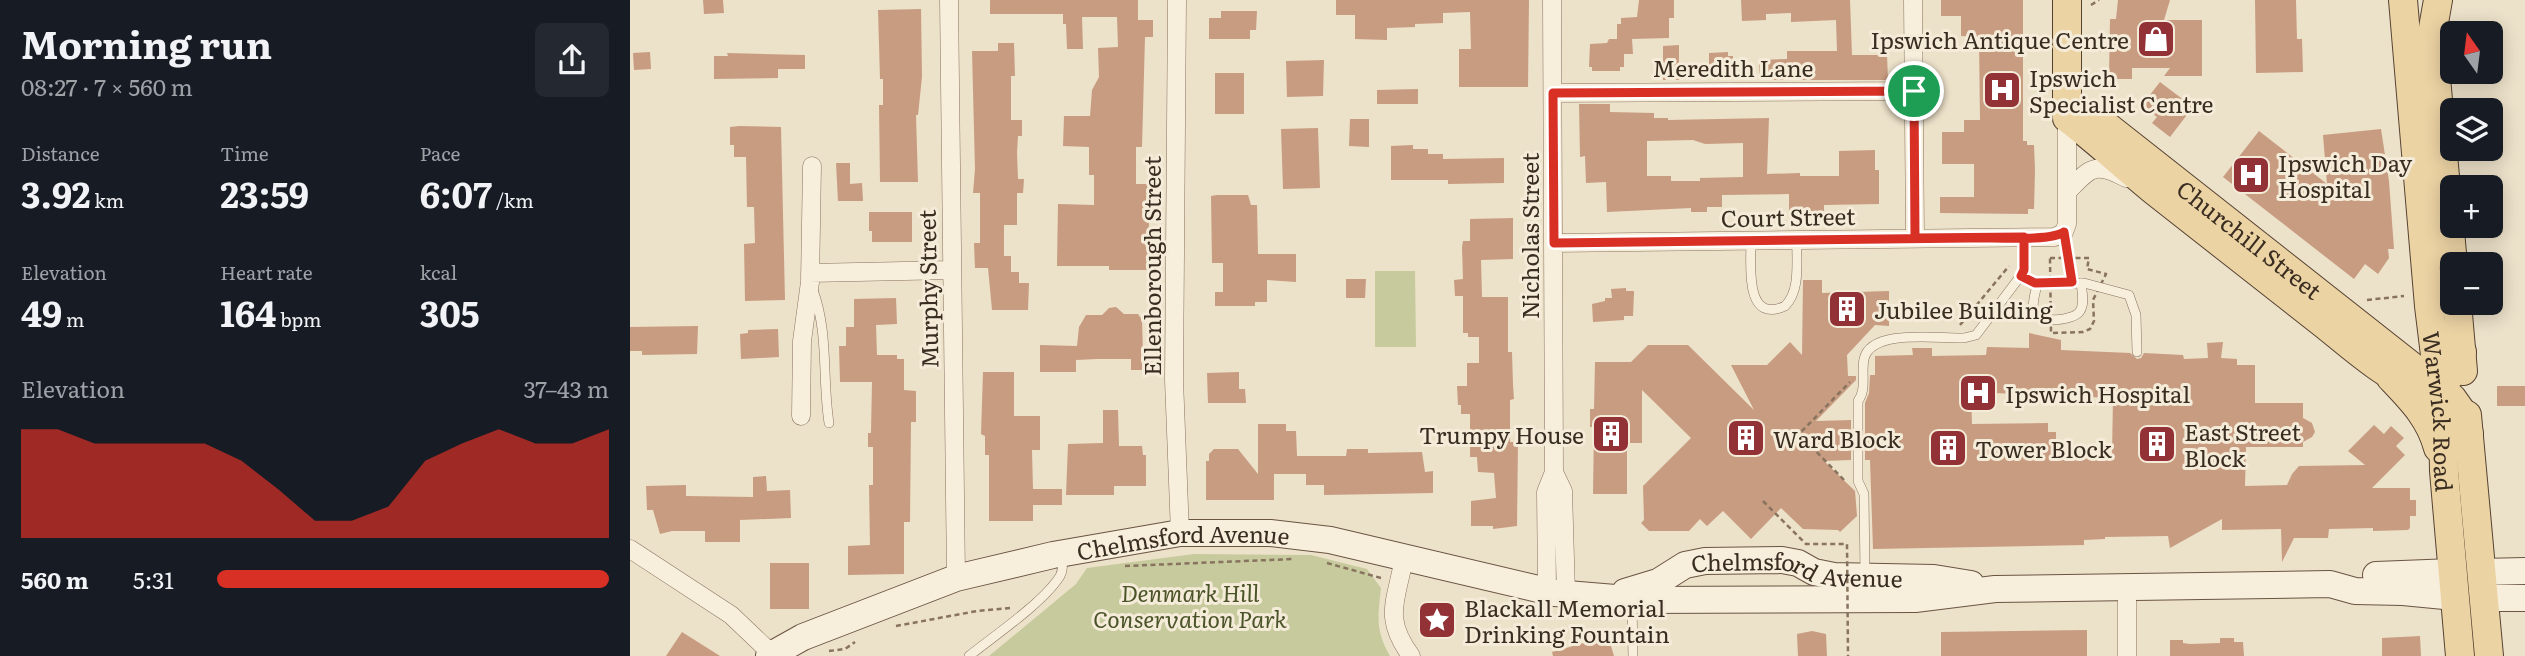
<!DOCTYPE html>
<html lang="en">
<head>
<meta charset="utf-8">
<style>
  :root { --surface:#171b24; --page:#242831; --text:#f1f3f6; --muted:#9ea1a6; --accent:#d93025 }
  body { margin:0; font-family:Literata,serif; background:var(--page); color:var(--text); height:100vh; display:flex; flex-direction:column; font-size:26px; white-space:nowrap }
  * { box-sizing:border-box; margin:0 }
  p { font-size:23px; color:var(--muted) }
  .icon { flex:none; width:38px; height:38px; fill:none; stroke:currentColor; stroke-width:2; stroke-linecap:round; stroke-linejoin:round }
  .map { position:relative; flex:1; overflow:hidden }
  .sheet { display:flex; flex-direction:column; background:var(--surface); width:630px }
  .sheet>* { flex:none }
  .needle { width:46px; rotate:346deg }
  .fabs { position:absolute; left:1810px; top:21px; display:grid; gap:14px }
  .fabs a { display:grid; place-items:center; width:63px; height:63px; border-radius:10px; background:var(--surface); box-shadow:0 4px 18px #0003; font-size:35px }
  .pin { position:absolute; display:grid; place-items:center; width:60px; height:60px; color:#fff; margin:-30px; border:4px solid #fff; border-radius:50%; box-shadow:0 2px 7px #0007 }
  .round { display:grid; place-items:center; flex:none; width:74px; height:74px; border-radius:10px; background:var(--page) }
  .overview { display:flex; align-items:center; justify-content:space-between; height:119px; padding:0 21px }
  h1 { font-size:38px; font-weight:700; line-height:52px }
  .metrics { display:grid; grid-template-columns:repeat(3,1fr); gap:10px; height:119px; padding:7px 21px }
  .metrics div { display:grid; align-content:center }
  .metrics b { font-size:35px; font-weight:700 }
  .metrics small { font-size:19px; font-weight:400 }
  .metrics p { font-size:19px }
  .chart { height:196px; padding:14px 21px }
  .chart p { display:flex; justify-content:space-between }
  .chart svg { width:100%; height:126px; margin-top:7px; fill:var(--accent); opacity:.7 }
  ul { padding:0 21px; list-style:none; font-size:23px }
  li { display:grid; grid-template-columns:112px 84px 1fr; align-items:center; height:52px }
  li i { height:18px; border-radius:9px; background:var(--accent) }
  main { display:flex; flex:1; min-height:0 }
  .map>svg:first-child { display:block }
  .green { fill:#c6ca9d }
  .building { fill:#c89c81; fill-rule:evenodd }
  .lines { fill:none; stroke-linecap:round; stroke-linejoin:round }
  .lane-casing { stroke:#88735f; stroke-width:10 }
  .street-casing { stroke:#88735f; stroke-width:19 }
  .secondary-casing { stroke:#6a5442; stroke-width:28 }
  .primary-casing { stroke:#564232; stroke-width:30 }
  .path { stroke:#88735f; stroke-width:2.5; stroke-dasharray:5 3.5; stroke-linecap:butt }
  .lane { stroke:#f7eedc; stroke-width:9 }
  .street { stroke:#f7eedc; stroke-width:18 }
  .secondary { stroke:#f7eedc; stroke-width:26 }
  .primary { stroke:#ecd3a4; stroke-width:28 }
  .path-bridge { stroke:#88735f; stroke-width:2.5; stroke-dasharray:5 3.5; stroke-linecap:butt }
  .route-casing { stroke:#fff; stroke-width:14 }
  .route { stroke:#d93025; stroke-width:9 }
  .labels { text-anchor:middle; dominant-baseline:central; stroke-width:6; stroke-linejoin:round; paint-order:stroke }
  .poi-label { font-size:23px; fill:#392c21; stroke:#f4ebd8; text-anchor:start }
  .street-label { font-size:23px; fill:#392c21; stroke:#f4ebd8 }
  .park-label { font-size:23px; font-style:italic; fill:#4b5429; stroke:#f4ebd8 }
</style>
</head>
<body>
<main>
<section class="sheet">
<div class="overview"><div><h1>Morning run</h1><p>08:27 · 7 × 560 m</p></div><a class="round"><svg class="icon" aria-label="share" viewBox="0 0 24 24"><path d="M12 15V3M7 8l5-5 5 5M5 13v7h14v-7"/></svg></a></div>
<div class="metrics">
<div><p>Distance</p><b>3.92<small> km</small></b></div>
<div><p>Time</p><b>23:59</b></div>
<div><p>Pace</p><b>6:07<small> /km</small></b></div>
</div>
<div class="metrics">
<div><p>Elevation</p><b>49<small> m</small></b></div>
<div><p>Heart rate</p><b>164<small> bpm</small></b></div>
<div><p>kcal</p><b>305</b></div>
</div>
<div class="chart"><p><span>Elevation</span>37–43 m</p>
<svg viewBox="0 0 160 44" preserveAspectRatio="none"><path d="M0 44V6L10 6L20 11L30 11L40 11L50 11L60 17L70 27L80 38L90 38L100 33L110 17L120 11L130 6L140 11L150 11L160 6V44z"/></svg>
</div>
<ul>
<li><b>560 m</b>5:31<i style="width:100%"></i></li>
</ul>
</section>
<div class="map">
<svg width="1895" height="656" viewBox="0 0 1895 656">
  <rect width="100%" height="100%" fill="#ece1c9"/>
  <!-- green -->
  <path class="green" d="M745,271h40l1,76h-41z
    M564,554l117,1 56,14 14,19c-3,29 -6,42 9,68h-401l87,-72 11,-16z"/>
  <!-- building -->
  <path class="building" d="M73,0h20l1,13 -20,1z
    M360,0h148v20h15v17h-8l-3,110h-6v37h12l2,86h-41v-4h-52l1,-62 36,1v-30h-5v-28l-26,-1 1,-30h26l2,-26 7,-13 -1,-29 20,-1 -1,-30h-35l1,32h-16l-1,-25h-3v-10h-73z
    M706,0h193l-1,87h-69v-38h12l-1,-37 -27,1v10l-28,1v3l-28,1v12l-32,-1v-24h-19z
    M1009,0h35v18h-5v20l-37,1 1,15h-9v13h-4v4h-28v-4h-3l1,-23 17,-1 2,-4h8v-15h4v-6l16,-1z
    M1111,0h109l2,55h35l1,25h-128l-1,-20 28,-1v-8h50l-1,-31 -45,2v-9l-25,1v6l-24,1z
    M1311,0h82v141h4v4h7l1,25 -1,39h-6v5l-88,-1v-16h34v-33h-32v-32h22v-12h16l-1,-83 -18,-1v-20h-20z
    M1488,0h52l-6,20h38v56h-38l6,-8h-38v11h-23l1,-60h6z
    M1625,0h41l1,39h5l1,33 -47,1z
    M291,9l1,68 -4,38h-2l2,67h-38l-1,-77h4v-26h-3l-2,-69z
    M591,11h36l-1,19h-6v9h-41v-21h12z
    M368,43h16l1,33h-4v44h11v16h-4l-1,17 1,26h6l-1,14h-6v32h-13v31h7v16h8v11h10l-1,27h-36l-4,-42h-13l-1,-25h6v-50h-7l2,-24 -3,-118h26z
    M1049,45v35h-16v-34z
    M20,52l1,17 -17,1 -1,-17z
    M1098,52v4h5l-1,24h-15v-7h-8v-20z
    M97,53l78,2v14h-27v9l-64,1v-23h14z
    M694,60l-1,36 -36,1 -1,-36z
    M585,73h29v41h-29z
    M1530,82l33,25 -23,30 -18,-14 5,-6 -15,-12z
    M788,89v15h-41v-14z
    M949,104h31v8l44,1v5h14v2l101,-2 -2,56 33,-1v3h39v-25l36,-1v20h4v34l-55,1v6h-35v-17l-67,1v12h-15v5h-16v-4l-84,4 -1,-30 -20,1 -1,-27 -5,1zM1063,140l12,4 38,-1v34l-43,1v3h-29v-5h-24v-35z
    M720,119h19v28l-20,-1z
    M109,126l42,1 4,173 -40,1 -1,-57 11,-1 -1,-36h-7l-1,-50h-12v-12h-4v-18z
    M688,128l2,60 -37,1 -2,-60z
    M1751,129l8,52 5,68h-6l1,9 -11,16 -13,-10 -11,15 -131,-102 36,-46 68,53 -4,-49z
    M783,145v4h15v5h15v5l61,-1v25l-56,1v-4h-57v-34z
    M206,163h14v21l12,-1 1,18h-25z
    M587,195h31l3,10h6l1,49h38v28l-29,-2v22h-12v4h-40v-14h8v-29h-11l-1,-67z
    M239,212h43v30h-40v-11h-3z
    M883,218v41l-32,1 1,37h26v55h4l1,33 1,14 -4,1v42h8l-1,84 -24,3v-3h-22v-25l25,-3 -2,-25 -16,-1 -1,-15h-7v-43h-9v-9h-3l-1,-19h10v-23h12v-26h-11v-4h-5v-37h-8l-1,-16 9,-1 -1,-32 1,-6h7v-22z
    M716,279h20l-1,19h-19z
    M1173,280h19v13l67,-2v35l-14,-1 -28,30 1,21h8v4l-40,41 35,-1v40l-27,1 31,30 2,25 -17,16 -2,-2 -35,-1 -22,-21 -30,31 -28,-28 -16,15 -7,-7 -11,12h-40l-8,-8 3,-3 -1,-34 48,-48 -49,-48v53h-15v51h-34l1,-67h-4v-18h4l1,-47h36l17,-17h40l66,65 -23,-45h36l23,-23 12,13z
    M996,288v3h8v2l-1,23h-9v4l-31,2 -1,-18 13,-3v-3h7l-1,-9z
    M266,298l1,26 -21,1 1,30h20v4h7v31l12,1v31h-5l-1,100h-6v52l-56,1v-29l22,-1 -1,-60h4v-38h-5v-14h3l1,-51h-32l-1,-36h7v-19h8v-28z
    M486,307l8,7h14l4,6 1,34 20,16h-32v-11h-34l-21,1v12h-36v-27l37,1 2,-19 7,-12h16l7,-7z
    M68,326l-1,28 -55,1v-4h-12v-24z
    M148,329l1,28 -38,2 -1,-25 8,-1v-3z
    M1399,333l32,7v10l69,3 7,6 4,-1 3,-5 39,2 1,4 24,-1 -1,-15 16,-1 -2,16 16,1v6h18v38h48v15l9,5 3,9 -3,5 -9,5v5h-57l-1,39 42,-1 5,-11 7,-8 66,-1 -17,-14 26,-26 10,9 7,-8 13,12 -8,8 9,9 -33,33h38v12h6v16h-6v12l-2,2 -35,1v-3l-44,1 -1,9h-34l-12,24 -1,-33 -59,1v-11l-52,29 -2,-12 -63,1v2l-21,1v5l-211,4 -3,-89h-5v-57l4,-10 1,-18h5v-19l38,-1 -1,-7h20v8l54,-1 1,-8 42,1zM1341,392l142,6 -1,56 -56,1v-23h-8v-9l-76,1z
    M353,372h31v44h26v34h-8l1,39h29v16h-29v16h-44v-66h-4v-19l-4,-2z
    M609,372v17h6l1,14h-38l-1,-30z
    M1867,386h28v20h-28z
    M473,410h15l1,36h23l1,9h3v31h-32v9h-48l2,-51 35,-1z
    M628,424h28v7h10l1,25h49l1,-7h21v4l54,-1 3,20 8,-1v22l-109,2v-10h-18v-11h-32v26h-68v-39h3v-7l5,-5h24l20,25z
    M136,476l1,15 23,-1 1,28 -51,2v22h-35v-11h-33l-12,3 -7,-24h-6l-1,-24 40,-1v11l67,1v-20z
    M140,563h39v46h-39z
    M1457,630v26h-146v-24z
    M1182,631l14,3 1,22h-29l-1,-22z
    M52,632l38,24h-54z
    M978,636l6,20h-61l-1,-4z
    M1790,636l1,20h-39v-18z
    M1590,638h14v4h9l1,14h-74v-16h13v3l7,1 30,-1z"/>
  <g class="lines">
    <defs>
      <path id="lane" d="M1434,232l8,50
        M1121,241c0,22 -7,84 34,65 16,-16 11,-44 12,-65
        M1391,277l16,7c-1,7 -6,21 -3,28 4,12 40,9 46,-1 5,-8 2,-19 1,-28
        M1407,284l47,-1 45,12 7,20 1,37
        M183,290c16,44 9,88 16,133
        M1235,575l-1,-81 -6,-13v-80c9,-12 3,-27 6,-42 7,-31 75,-20 100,-21l12,-3 46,-61 2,-37
        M1002,602l1,54
        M339,656c25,-20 75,-54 91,-80 4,-7 2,-13 1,-21"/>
      <path id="street" d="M319,0l7,578
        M547,0l-3,380 6,153
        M1283,0l2,238
        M923,93l361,-2
        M1438,191c22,-23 27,-30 58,-13
        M924,243l501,-6 9,-5 3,-8v-106
        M180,273l141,-3
        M171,416l1,-75 8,-59 2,-116
        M924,472l9,19 3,103
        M0,549l101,66 41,39
        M774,557c-7,44 -22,59 7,99
        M1497,586v70
        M917,590l-1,-98 8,-20 -2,-472"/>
      <g id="secondary">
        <path d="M1851,572l44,-1"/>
        <path d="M1746,575l77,-3"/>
        <path id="s1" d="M995,592l33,-10 27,-17 20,-4 77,-1 16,3 16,9 20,4 100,2 37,6"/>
        <path d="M1854,598h41"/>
        <path id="s2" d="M139,656l34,-19 153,-59 97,-23 127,-22h90l60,7 225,53 84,7 276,-1 80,-10 335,-5 25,7 48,1 52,5"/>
      </g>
      <g id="primary">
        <path d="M1437,0v118c30,23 57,48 86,72 54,43 109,85 163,128 24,18 68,59 96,67 23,7 48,-10 50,-33"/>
        <path id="s3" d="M1773,0l26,306 14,114 1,51 16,185"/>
        <path d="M1808,0l-6,34 21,230"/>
        <path id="s4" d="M1469,120l353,278 12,17 5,19"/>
        <path d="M1827,303l6,68"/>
        <path d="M1761,378c21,22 39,40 47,70"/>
        <path d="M1837,415l22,241"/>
      </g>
    </defs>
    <!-- lane casing -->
    <use href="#lane" class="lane-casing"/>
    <!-- street casing -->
    <use href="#street" class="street-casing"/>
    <!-- secondary casing -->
    <use href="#secondary" class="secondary-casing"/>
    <!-- primary casing -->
    <use href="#primary" class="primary-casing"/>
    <!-- path -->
    <path class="path" d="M1461,5l8,-5
      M1458,50h22
      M1420,258h39l-2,11 19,5 -13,26 1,21 -4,8 -7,3 -32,1z
      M1737,300l37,-4
      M1330,325l49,-59
      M1214,480l-45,-46 51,-52
      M697,563l54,15
      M495,566l168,-7
      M266,626l81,-15 34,-3
      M199,651l16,-2 10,-7"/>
    <!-- lane -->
    <use href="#lane" class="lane"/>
    <!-- street -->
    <use href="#street" class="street"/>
    <!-- secondary -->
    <use href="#secondary" class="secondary"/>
    <!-- primary -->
    <use href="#primary" class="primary"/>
    <!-- path-bridge -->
    <path class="path-bridge" d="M1133,501l43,43h41l1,112"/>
  </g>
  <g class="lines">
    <defs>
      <path id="route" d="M1284,91l1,147 109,-1v33l-3,6 14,7 37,-1 -8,-50c-14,10 -75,5 -95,6 -138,1 -277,4 -415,5l-1,-150 361,-2"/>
    </defs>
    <!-- route casing -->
    <use href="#route" class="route-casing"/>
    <!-- route -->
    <use href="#route" class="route"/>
  </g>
  <!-- icons -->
  <defs>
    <symbol id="shop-square" viewBox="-11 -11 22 22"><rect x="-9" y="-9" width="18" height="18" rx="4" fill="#933236" stroke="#f4ebd8"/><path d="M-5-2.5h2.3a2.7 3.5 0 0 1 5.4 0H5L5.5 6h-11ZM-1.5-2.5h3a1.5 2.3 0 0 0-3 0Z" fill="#fff"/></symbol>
    <symbol id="hospital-square" viewBox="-11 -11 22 22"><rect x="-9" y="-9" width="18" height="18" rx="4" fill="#933236" stroke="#f4ebd8"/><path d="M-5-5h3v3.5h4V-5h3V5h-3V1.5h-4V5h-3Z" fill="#fff"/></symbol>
    <symbol id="building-square" viewBox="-11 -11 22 22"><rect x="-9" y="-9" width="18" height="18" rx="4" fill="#933236" stroke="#f4ebd8"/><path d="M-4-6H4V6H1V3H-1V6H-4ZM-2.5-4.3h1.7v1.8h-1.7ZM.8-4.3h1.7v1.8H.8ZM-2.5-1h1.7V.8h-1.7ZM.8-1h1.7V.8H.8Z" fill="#fff"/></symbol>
    <symbol id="sight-square" viewBox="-11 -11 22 22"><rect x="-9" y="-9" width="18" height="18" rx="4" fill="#933236" stroke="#f4ebd8"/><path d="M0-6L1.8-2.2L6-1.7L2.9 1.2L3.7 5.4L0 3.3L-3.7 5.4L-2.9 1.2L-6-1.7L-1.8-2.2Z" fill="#fff"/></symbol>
  </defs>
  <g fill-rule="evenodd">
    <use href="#shop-square" x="1504" y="17" width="44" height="44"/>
    <use href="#hospital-square" x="1350" y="68" width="44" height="44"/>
    <use href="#hospital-square" x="1599" y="153" width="44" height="44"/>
    <use href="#building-square" x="1195" y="287" width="44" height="44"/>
    <use href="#hospital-square" x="1326" y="371" width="44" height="44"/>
    <use href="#building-square" x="959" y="412" width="44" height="44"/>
    <use href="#building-square" x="1094" y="416" width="44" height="44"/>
    <use href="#building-square" x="1505" y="422" width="44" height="44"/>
    <use href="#building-square" x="1296" y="426" width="44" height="44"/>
    <use href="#sight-square" x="785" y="598" width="44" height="44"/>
  </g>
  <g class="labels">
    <!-- poi labels -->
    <g class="poi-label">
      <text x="1499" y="39" text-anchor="end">Ipswich Antique Centre</text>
      <text x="1399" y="77">Ipswich<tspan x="1399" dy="26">Specialist Centre</tspan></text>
      <text x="1648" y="162">Ipswich Day<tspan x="1648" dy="26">Hospital</tspan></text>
      <text x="1244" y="309">Jubilee Building</text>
      <text x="1375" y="393">Ipswich Hospital</text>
      <text x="1554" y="431">East Street<tspan x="1554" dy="26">Block</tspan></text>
      <text x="954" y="434" text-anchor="end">Trumpy House</text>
      <text x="1143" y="438">Ward Block</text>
      <text x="1345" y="448">Tower Block</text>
      <text x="834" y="607">Blackall Memorial<tspan x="834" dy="26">Drinking Fountain</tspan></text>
    </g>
    <!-- street labels -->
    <g class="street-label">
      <text x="1103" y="67">Meredith Lane</text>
      <text transform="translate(1158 216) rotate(-1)">Court Street</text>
      <text transform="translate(899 236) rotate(-90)">Nicholas Street</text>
      <text stroke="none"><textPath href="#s4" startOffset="192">Churchill Street</textPath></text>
      <text transform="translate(521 266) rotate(-90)">Ellenborough Street</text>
      <text transform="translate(297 289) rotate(-91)">Murphy Street</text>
      <text stroke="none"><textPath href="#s3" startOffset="413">Warwick Road</textPath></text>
      <text stroke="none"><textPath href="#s2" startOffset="434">Chelmsford Avenue</textPath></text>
      <text stroke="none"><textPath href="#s1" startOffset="180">Chelmsford Avenue</textPath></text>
    </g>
    <!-- park labels -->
    <g class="park-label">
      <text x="560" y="592">Denmark Hill<tspan x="560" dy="26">Conservation Park</tspan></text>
    </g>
  </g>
</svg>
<div class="fabs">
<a><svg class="needle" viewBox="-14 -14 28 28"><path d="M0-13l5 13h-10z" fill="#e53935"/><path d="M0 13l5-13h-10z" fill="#9ea1a6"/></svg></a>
<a><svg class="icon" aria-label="layers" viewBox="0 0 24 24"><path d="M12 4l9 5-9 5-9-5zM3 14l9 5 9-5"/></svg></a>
<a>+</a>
<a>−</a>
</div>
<div class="pin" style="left:1284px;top:91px;background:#1e9e55"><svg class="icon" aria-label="arrive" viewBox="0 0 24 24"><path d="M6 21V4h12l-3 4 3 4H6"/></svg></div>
</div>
</main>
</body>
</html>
